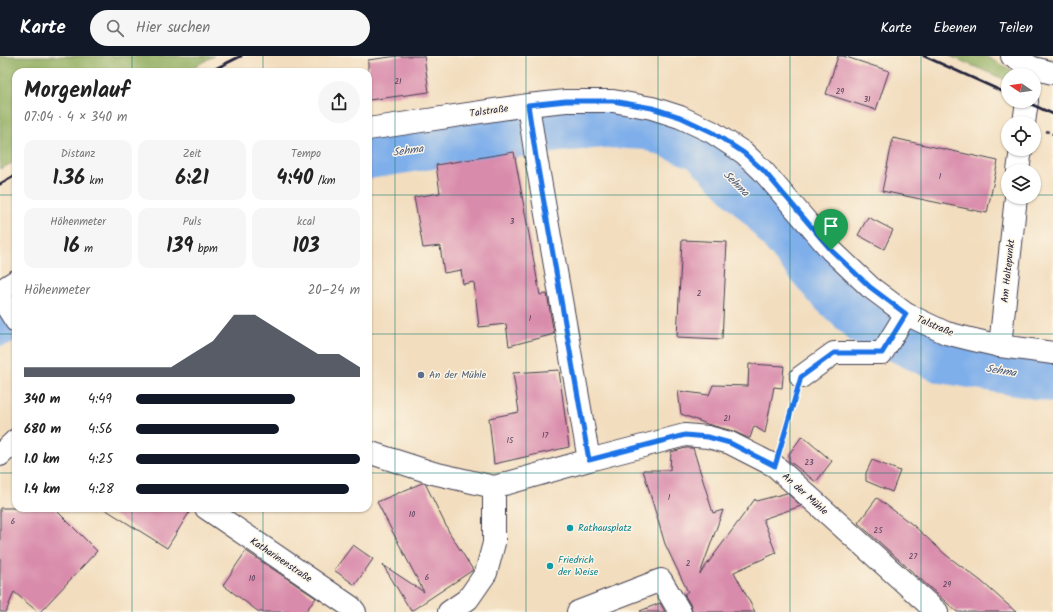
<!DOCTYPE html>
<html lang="de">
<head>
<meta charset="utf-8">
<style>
  :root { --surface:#fff; --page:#f6f6f6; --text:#222; --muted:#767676; --accent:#111827 }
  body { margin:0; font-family:Kalam,sans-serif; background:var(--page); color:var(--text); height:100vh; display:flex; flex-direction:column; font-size:15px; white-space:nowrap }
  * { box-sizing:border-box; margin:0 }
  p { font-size:13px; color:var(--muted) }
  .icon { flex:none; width:22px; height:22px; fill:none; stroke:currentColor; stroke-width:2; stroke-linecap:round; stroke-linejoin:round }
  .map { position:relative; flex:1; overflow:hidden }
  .side { position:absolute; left:12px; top:12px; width:360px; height:444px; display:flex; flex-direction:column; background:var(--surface); border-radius:12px; box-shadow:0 1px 3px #0004 }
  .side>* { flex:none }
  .needle { width:26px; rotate:283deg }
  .fabs { position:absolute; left:1001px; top:12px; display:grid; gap:8px }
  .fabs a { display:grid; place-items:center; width:40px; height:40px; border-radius:50%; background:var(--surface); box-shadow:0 1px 3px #0004; font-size:20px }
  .pin { position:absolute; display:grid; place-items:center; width:34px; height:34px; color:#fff; margin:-41px -17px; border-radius:50% 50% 50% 0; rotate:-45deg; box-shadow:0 0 4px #0007 }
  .pin .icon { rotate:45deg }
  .round { display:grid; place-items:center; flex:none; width:42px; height:42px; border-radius:21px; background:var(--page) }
  .head { display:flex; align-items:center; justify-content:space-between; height:68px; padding:0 12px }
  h1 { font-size:22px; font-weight:700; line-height:30px }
  .stats { display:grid; grid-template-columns:repeat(3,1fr); gap:6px; height:68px; padding:4px 12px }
  .stats div { display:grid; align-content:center; border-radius:10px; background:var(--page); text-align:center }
  .stats b { font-size:20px; font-weight:700 }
  .stats small { font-size:11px; font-weight:400 }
  .stats p { font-size:11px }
  .chart { height:112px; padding:8px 12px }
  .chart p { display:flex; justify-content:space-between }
  .chart svg { width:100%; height:72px; margin-top:4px; fill:var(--accent); opacity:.7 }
  ul { padding:0 12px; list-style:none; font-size:13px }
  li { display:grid; grid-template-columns:64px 48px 1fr; align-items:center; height:30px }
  li i { height:10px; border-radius:5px; background:var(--accent) }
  header { display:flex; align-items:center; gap:24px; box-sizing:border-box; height:56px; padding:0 20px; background:var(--accent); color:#fff }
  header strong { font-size:19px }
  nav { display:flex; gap:22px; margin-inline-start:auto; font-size:14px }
  .search { width:280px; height:36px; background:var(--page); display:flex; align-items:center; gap:10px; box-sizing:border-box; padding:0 14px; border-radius:22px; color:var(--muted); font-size:15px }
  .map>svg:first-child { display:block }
  .forest { fill:#91ae61; stroke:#5a684e }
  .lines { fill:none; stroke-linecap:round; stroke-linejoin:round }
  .river { stroke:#7fafea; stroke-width:44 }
  .building { fill:#d98bab }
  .minor-casing { stroke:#413e4f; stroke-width:24 }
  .primary-casing { stroke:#413e4f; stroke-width:24 }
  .path { stroke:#413e4f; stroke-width:2.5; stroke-dasharray:3 3; stroke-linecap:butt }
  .minor { stroke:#fff; stroke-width:22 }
  .primary { stroke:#fff; stroke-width:22 }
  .rail { stroke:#22223b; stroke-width:3 }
  .route-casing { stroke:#fff; stroke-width:8 }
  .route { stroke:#1a73e8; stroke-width:5 }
  .grid { fill:none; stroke:#0f766e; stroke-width:1; stroke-opacity:0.55 }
  .service-dot { fill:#5c6f8a; stroke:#fcf5e5; stroke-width:1.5 }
  .culture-dot { fill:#0f9aa8; stroke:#fcf5e5; stroke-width:1.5 }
  .labels { text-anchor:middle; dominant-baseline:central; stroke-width:3; stroke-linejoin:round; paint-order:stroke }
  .number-label { font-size:8px; fill:#503c57 }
  .street-label { font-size:10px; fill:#22223b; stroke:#fcf5e5 }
  .service-label { font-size:10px; fill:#4e5e75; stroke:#fcf5e5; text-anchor:start }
  .culture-label { font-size:10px; fill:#0d838f; stroke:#fcf5e5; text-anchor:start }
  .water-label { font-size:11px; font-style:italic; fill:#435378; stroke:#fcf5e5 }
</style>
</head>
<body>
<header>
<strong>Karte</strong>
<div class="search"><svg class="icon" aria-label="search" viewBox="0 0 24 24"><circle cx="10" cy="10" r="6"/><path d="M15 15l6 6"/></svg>Hier suchen</div>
<nav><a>Karte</a><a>Ebenen</a><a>Teilen</a></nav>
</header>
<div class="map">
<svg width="1053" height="556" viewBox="0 0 1053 556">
  <rect width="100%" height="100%" fill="#fcf5e5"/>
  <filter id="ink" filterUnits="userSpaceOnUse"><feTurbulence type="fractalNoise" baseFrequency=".025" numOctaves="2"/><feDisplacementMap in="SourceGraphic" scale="8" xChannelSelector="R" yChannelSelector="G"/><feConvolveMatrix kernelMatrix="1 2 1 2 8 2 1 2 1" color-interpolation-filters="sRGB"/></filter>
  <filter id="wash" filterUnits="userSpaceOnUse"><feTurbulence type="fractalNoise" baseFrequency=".012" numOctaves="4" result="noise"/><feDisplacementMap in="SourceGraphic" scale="16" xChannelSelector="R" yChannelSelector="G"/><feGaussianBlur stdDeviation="0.9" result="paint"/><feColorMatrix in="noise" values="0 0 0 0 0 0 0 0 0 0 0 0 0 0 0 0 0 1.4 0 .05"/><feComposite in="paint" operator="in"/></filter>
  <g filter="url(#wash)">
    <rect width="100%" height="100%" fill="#f2ddbe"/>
    <!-- forest -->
    <path class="forest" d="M0,0h214l-30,16h-168v89l-16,8z
      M950,0h35l32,17 -1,2h-8v6z"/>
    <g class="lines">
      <!-- river -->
      <path class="river" d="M368,101l95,-15 107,-13 34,-3 44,2 54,21 61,62 65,79 36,34 78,37 111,19
        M0,268l16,-7"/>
    </g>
    <g id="blocks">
      <!-- building -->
      <path class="building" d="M398,0h26l5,36 -60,8 -1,-10v-30z
        M838,0h5l46,15 -13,39 -50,-16z
        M893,82l105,23 -11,52 -105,-22z
        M514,96l26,143 7,-1 7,40 -45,12 -3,-22 -27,3 -5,-45 -11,2 -2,-14 -17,3 -4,-27 -17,2 -9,-51 26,-4 -4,-28z
        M868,161l25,13 -9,19 -26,-14z
        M682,184l45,2 -5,97 -45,-2z
        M749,308l35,2 -2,22 -8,-1 -9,46 -11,-7 -4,12h-2l-15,-7 -26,-7 -26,-10 -3,-23 31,4 4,-10 35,1z
        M559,314l10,77 -75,17 -5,-46 30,-6 -6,-39z
        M802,380l30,25 -16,21 -27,-21v-7z
        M686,392h7l20,65 10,-3 -23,64 55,-75 1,2 31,-8 14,13 -38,13 13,34 -42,19 21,40h-63l-1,-6 -7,-12 4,-2 -23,-48 -22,-74h27l1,-18z
        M872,404l28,11 -8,21 -26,-11v-8z
        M422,427h3l24,49 24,38 -62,41 -28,-46 41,27 -47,-90z
        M877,442l36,27 33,30 35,26 35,31h-59l-99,-89z
        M0,452h54l43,43 -57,61h-2l-24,-20 -8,20h-6z
        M103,452h89l-25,40z
        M353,489l20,14 -18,26 -21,-15z
        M246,495l70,47 -11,14h-46l-36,-27z
        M660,547l5,9h-24l-1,-1z"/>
    </g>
  </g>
  <g filter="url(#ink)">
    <use href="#blocks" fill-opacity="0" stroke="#413e4f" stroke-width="1"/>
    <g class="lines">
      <defs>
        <path id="minor" d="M1012,0l21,12 20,5
          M528,49l8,52 53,303
          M1024,67l3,-22
          M1018,115l3,-22
          M0,240l16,25
          M1000,290l16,-149
          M801,321l33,-24h48l24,-39
          M368,396l65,21 61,14 95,-27 96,-25 23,2 22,6 45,23 162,146
          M0,399l16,-15
          M206,452l145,99 4,5
          M449,556l19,-13 18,-26 8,-30v-56
          M578,556l83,-32 19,32"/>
        <path id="primary" d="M368,73l160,-24 38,-4h47l39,7 28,9 32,15 32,21 19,18 68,79 39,37 36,27 40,19 24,6 30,7 53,7
          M0,235l16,-10"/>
      </defs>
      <!-- minor casing -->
      <use href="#minor" class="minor-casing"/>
      <!-- primary casing -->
      <use href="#primary" class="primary-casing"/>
      <!-- path -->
      <path class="path" d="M1046,75l7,3
        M782,387l12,-44"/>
      <!-- minor -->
      <use href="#minor" class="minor"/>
      <!-- primary -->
      <use href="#primary" class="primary"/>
      <!-- rail -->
      <path class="rail" d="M924,0l84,38
        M209,16l32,-16
        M1024,45l29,13
        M0,128l16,-9"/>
    </g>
  </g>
  <g class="lines" filter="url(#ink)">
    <defs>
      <path id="route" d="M566,45h47l39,7 28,9 32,15 32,21 20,18 67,79 39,37 36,27 -24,39h-48l-33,24 -26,89 -45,-23 -22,-6 -23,-2 -96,25 -53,-303 -8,-52z"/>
    </defs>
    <!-- route casing -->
    <use href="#route" class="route-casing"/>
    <!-- route -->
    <use href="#route" class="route"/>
  </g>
  <!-- grid -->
  <path class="grid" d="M132,0v16M263,0v16M395,0v556M526,0v556M658,0v556M790,0v556M921,0v556M0,139h16M368,139h640M1034,139h19M0,278h16M368,278h685M0,417h16M368,417h685M132,452v104M263,452v104"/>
  <!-- markers -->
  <circle class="service-dot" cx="421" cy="319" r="4"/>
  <g class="culture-dot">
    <circle cx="570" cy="472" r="4"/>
    <circle cx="550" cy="510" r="4"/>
  </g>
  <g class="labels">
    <!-- number labels -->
    <g class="number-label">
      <text x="398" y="25">21</text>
      <text x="840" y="35">29</text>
      <text x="867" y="43">31</text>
      <text x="940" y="120">1</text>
      <text x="512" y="165">3</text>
      <text x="699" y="237">2</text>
      <text x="530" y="262">1</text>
      <text x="727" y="362">21</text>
      <text x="545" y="379">17</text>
      <text x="510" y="384">15</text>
      <text x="809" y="406">23</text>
      <text x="669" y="441">1</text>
      <text x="412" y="458">10</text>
      <text x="13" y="465">6</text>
      <text x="878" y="474">25</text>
      <text x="913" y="500">27</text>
      <text x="688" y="507">2</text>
      <text x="427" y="521">6</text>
      <text x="252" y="522">10</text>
      <text x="947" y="528">29</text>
    </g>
    <!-- street labels -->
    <g class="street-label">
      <text transform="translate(489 55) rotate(-8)">Talstraße</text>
      <text transform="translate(1008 215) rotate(-84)">Am Haltepunkt</text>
      <text transform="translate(935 270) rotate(23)">Talstraße</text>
      <text transform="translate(805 438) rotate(42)">An der Mühle</text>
      <text transform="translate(281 504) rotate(34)">Katharinenstraße</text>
    </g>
    <!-- service labels -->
    <g class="service-label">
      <text x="429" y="319">An der Mühle</text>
    </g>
    <!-- culture labels -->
    <g class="culture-label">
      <text x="578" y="472">Rathausplatz</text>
      <text x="558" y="504">Friedrich<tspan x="558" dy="12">der Weise</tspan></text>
    </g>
    <!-- water labels -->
    <g class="water-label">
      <text transform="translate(408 95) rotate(-8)">Sehma</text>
      <text transform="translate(736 128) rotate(45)">Sehma</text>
      <text transform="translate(1001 315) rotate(9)">Sehma</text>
    </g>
  </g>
</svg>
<div class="fabs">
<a><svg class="needle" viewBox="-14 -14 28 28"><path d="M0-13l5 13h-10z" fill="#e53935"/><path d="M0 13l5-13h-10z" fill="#767676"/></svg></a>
<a><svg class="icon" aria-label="locate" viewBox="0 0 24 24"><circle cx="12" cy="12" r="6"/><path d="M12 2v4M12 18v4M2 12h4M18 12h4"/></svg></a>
<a><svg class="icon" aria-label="layers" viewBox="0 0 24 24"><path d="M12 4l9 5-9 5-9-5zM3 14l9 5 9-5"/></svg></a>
</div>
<div class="pin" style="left:831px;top:194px;background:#1e9e55"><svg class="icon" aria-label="arrive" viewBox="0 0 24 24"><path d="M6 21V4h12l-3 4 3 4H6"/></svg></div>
<section class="side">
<div class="head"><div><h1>Morgenlauf</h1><p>07:04 · 4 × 340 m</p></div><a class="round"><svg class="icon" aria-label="share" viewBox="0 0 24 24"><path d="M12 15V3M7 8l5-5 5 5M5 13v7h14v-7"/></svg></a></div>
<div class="stats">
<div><p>Distanz</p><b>1.36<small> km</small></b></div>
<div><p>Zeit</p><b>6:21</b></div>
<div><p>Tempo</p><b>4:40<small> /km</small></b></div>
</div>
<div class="stats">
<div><p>Höhenmeter</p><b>16<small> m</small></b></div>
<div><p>Puls</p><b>139<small> bpm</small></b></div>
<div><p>kcal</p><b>103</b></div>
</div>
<div class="chart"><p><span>Höhenmeter</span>20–24 m</p>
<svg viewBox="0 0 160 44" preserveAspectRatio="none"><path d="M0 44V38L10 38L20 38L30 38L40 38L50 38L60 38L70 38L80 30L90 22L100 6L110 6L120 14L130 22L140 30L150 30L160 38V44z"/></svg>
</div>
<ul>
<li><b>340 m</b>4:49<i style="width:71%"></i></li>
<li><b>680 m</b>4:56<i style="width:64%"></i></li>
<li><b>1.0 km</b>4:25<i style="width:100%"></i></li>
<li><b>1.4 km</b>4:28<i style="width:95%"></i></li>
</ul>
</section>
</div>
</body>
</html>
